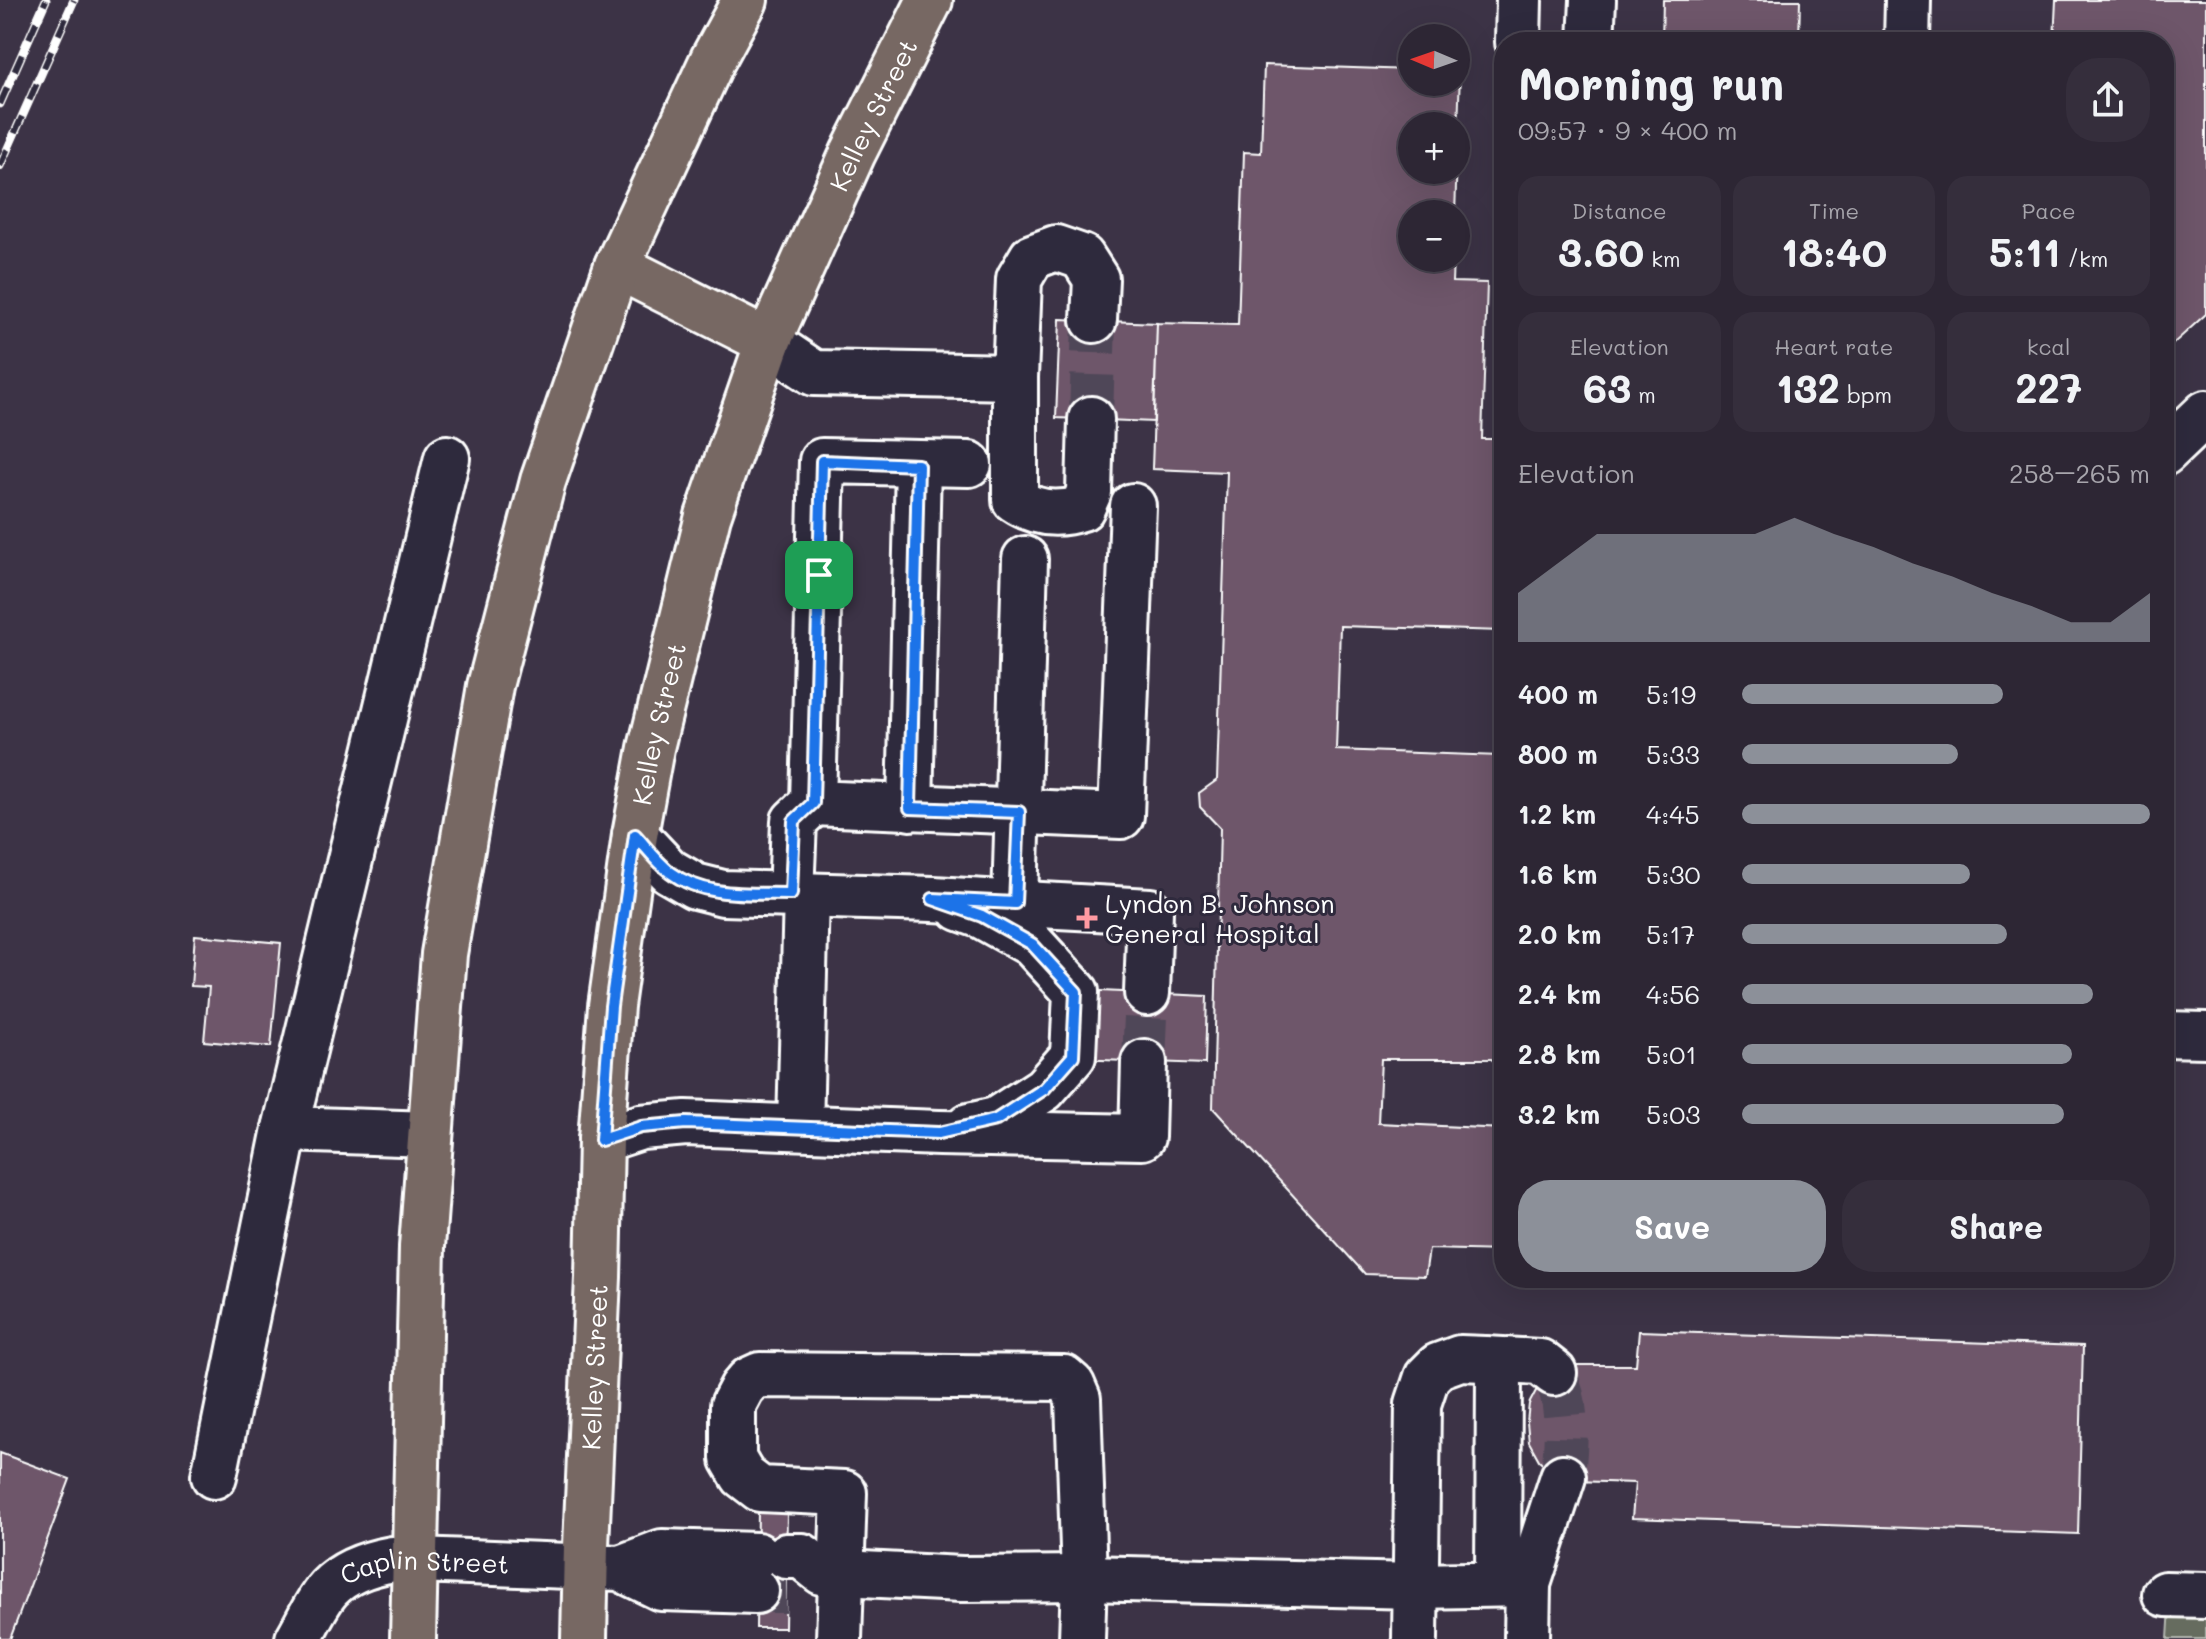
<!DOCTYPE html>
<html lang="en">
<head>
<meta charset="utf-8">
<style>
  :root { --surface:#2d2634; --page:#352e3c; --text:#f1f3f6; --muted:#a7a5ac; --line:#48434f; --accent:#8c9099 }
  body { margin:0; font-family:Mali,sans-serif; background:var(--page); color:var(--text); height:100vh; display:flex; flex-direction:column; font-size:30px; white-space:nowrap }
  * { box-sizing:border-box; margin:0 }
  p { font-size:26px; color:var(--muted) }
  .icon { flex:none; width:44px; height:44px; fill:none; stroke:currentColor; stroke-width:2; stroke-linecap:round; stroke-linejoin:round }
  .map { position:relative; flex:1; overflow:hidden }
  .panel { position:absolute; left:1494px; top:32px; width:680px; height:1256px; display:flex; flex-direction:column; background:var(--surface); border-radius:32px; box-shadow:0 8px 32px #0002,0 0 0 2px var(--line) }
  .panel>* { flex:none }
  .needle { width:52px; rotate:272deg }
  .fabs { position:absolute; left:1398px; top:24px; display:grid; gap:16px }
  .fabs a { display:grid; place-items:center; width:72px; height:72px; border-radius:50%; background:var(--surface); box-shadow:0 8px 32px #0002,0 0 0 2px var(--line); font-size:40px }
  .pin { position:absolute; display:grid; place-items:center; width:68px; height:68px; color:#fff; margin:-34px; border-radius:16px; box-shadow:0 4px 12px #0006 }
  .round { display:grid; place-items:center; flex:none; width:84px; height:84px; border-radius:32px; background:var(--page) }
  .headline { display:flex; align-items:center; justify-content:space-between; height:136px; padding:0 24px }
  h1 { font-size:44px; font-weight:700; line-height:60px }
  .metrics { display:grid; grid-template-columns:repeat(3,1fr); gap:12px; height:136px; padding:8px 24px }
  .metrics div { display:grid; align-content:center; border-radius:20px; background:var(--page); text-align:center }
  .metrics b { font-size:40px; font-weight:700 }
  .metrics small { font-size:22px; font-weight:400 }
  .metrics p { font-size:22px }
  .chart { height:224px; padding:16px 24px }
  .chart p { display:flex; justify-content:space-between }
  .chart svg { width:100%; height:144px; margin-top:8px; fill:var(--accent); opacity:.7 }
  .primary-button { display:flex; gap:16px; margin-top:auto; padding:16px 24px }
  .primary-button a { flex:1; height:92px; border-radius:32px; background:var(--accent); color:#fff; font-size:32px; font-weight:700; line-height:92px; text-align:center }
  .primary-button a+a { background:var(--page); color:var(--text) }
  ul { padding:0 24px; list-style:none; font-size:26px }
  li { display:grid; grid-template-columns:128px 96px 1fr; align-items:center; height:60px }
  li i { height:20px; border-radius:10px; background:var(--accent) }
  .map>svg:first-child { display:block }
  .green { fill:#666c5f; stroke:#b2b6af; stroke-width:2 }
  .building { fill:#6e576a; stroke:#fff; stroke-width:2; fill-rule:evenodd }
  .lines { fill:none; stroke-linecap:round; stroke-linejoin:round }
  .minor-tunnel { stroke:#504758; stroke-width:44; stroke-dasharray:44 22; stroke-linecap:butt }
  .minor-casing { stroke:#fff; stroke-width:50 }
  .major-casing { stroke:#fff; stroke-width:50 }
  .minor { stroke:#2f2a3d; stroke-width:44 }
  .major { stroke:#776864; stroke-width:44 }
  .rail-casing { stroke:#fff; stroke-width:9 }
  .rail { stroke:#2f2a3d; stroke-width:6; stroke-dasharray:18; stroke-linecap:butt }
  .route-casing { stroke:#fff; stroke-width:16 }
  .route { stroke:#1a73e8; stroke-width:10 }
  .poi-dot { fill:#ff9aa2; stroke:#2f2a3d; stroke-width:3 }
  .labels { text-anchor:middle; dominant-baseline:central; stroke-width:6; stroke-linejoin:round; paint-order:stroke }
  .street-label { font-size:26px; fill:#fff; stroke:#2f2a3d }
  .poi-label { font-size:26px; fill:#fff; stroke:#2f2a3d; text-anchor:start }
</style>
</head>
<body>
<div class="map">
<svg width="2206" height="1639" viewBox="0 0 2206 1639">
  <rect width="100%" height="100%" fill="#3c3346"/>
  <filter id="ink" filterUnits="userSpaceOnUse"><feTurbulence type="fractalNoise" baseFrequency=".0125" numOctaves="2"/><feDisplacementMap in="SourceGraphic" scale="16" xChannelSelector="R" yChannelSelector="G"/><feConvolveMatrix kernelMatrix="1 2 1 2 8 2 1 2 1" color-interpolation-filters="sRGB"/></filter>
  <g filter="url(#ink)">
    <!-- green -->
    <path class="green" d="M2170,1606l36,2v31h-38z"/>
    <!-- building -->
    <path class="building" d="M1663,0h137l-1,42h-137z
      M2056,0h150v314l-42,38v-310h-110z
      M1264,65l148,5v12h44v-11l4,1 -5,142h-43v44h41l-1,24 35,1 -5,156h22v629l-13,-9h-110l-3,64 126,6v122l-75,-2 -4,27 -60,-2 -152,-166 7,-280 -20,-21 -1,-14 18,-13 10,-308 -75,-3 5,-146 81,2 6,-173 17,1zM1412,126h44v44h-44zM1340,626l163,5 -3,125 -164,-6z
      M1060,319l97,4 -3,99 -98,-4z
      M195,935l86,8 -10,104 -67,-6 5,-54 -18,-1z
      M1079,990l128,6 -2,68 -129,-5z
      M1639,1331l444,15 -5,188 -446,-16 3,-35 -61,-2 -19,-7 -16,-14 -10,-18 -2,-20 2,-18 9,-17 16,-14 22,-8h60z
      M0,1453l70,26 -60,160h-10z
      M758,1512h29l-2,116h-29z"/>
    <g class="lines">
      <!-- minor-tunnel -->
      <path class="minor-tunnel" d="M1091,419l3,-99
        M1144,1062l3,-69
        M1554,1373c16,32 12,69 9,104
        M756,1591h30"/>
      <defs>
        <g id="minor">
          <path d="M1518,42l1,-42"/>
          <path d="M1591,42l2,-42"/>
          <path d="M1907,42l1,-42"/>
          <path d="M768,342l46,31 201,4"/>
          <path d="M1091,419l-2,73 -7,16c-24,8 -46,6 -67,-8v-123l4,-98 13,-22 24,-9 26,9 14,22 -2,41"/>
          <path d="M2164,453l42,-40"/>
          <path d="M969,464l-147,-3 -9,342 308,13 12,-310"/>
          <path d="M910,808l8,-343"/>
          <path d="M635,835l34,36 26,15 28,7 210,6 217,12 -3,82"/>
          <path d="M791,894l3,-73 19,-18"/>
          <path d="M1015,903l10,-344"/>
          <path d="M960,908l22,8 50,28 44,48 -3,64 -29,33 -48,31 -27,6"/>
          <path d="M2164,1034l42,1"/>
          <path d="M800,1127l6,-232"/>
          <path d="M430,1134l-145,-5 162,-671"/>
          <path d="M601,1140l40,-13 45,-4 253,10 203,4 2,-75"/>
          <path d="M1485,1359l55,3 14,11"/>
          <path d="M214,1476l71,-347"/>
          <path d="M786,1556h16l20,16 140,7 122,-1 331,8 113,-2 -1,55"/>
          <path d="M620,1568l42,-16 95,3"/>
          <path d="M1528,1584l35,-107"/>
          <path d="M2165,1594l41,1"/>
          <path id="s1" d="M298,1639c9,-15 19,-38 31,-51 16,-17 41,-25 64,-29l227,9 41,20 95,3"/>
          <path d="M839,1639l5,-146 -84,-4 -17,-13 -10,-17v-54l9,-17 7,-8 11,-5 304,3 8,7 6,14 6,179 -2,61"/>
          <path d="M1415,1639l3,-235 9,-27 11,-11 22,-8 25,1 14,11 -1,214"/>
        </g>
        <g id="major">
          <path d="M617,266l151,76"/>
          <path d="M413,1639l9,-392 22,-293 46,-268 53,-205 74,-215 96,-207 32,-59"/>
          <path id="s2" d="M584,1639l2,-93 12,-269 3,-137 10,-134 24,-171 16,-87 57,-232 60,-174 85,-189 77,-153"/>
        </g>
      </defs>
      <!-- minor casing -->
      <use href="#minor" class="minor-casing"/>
      <!-- major casing -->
      <use href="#major" class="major-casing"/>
      <!-- minor -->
      <use href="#minor" class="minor"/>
      <!-- major -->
      <use href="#major" class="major"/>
      <defs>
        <path id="rail" d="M0,104l46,-104
          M0,166l74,-166"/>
      </defs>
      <!-- rail casing -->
      <use href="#rail" class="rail-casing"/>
      <!-- rail -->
      <use href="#rail" class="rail"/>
    </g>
  </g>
  <g class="lines" filter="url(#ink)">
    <defs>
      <path id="route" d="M822,461l96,4 -8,343 109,4 -4,91 -82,-4 49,17 50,28 44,48 -3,64 -29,33 -48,31 -57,13 -253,-10 -45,4 -40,13 10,-134 24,-171c11,12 22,27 35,37 34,26 80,21 121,22l3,-73 19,-18z"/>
    </defs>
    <!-- route casing -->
    <use href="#route" class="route-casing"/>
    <!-- route -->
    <use href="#route" class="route"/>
  </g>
  <!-- markers -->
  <path class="poi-dot" d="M1083 906h8v8h8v8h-8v8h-8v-8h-8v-8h8z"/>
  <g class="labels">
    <!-- street labels -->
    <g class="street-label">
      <text stroke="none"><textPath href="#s2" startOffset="1568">Kelley Street</textPath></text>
      <text stroke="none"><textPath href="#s2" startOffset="920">Kelley Street</textPath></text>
      <text stroke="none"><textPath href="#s2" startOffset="272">Kelley Street</textPath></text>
      <text stroke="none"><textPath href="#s1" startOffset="162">Caplin Street</textPath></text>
    </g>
    <!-- poi labels -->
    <g class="poi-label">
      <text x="1105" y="903">Lyndon B. Johnson<tspan x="1105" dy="30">General Hospital</tspan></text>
    </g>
  </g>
</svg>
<div class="fabs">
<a><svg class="needle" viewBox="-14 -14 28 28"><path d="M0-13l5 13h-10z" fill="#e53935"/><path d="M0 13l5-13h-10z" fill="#a7a5ac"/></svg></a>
<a>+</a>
<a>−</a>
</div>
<div class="pin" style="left:819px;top:575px;background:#1e9e55"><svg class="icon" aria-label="arrive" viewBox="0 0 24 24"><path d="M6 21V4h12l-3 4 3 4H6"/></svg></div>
<section class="panel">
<div class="headline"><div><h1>Morning run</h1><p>09:57 · 9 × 400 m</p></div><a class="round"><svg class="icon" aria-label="share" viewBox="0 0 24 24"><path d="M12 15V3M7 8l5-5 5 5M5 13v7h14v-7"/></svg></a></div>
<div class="metrics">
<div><p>Distance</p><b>3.60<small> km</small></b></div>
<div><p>Time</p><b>18:40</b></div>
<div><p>Pace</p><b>5:11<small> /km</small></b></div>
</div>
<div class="metrics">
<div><p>Elevation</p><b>63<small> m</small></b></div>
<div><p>Heart rate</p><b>132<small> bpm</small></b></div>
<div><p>kcal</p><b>227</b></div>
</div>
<div class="chart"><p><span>Elevation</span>258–265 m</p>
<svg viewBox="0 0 160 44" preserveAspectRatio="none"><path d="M0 44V29L10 20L20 11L30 11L40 11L50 11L60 11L70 6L80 11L90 15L100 20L110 24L120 29L130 33L140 38L150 38L160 29V44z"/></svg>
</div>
<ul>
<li><b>400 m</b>5:19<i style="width:64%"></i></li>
<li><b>800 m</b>5:33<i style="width:53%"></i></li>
<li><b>1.2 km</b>4:45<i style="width:100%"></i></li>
<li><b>1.6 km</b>5:30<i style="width:56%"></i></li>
<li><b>2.0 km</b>5:17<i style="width:65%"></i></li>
<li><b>2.4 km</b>4:56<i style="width:86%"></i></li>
<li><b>2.8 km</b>5:01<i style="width:81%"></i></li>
<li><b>3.2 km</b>5:03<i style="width:79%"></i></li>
</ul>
<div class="primary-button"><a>Save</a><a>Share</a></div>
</section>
</div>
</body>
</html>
